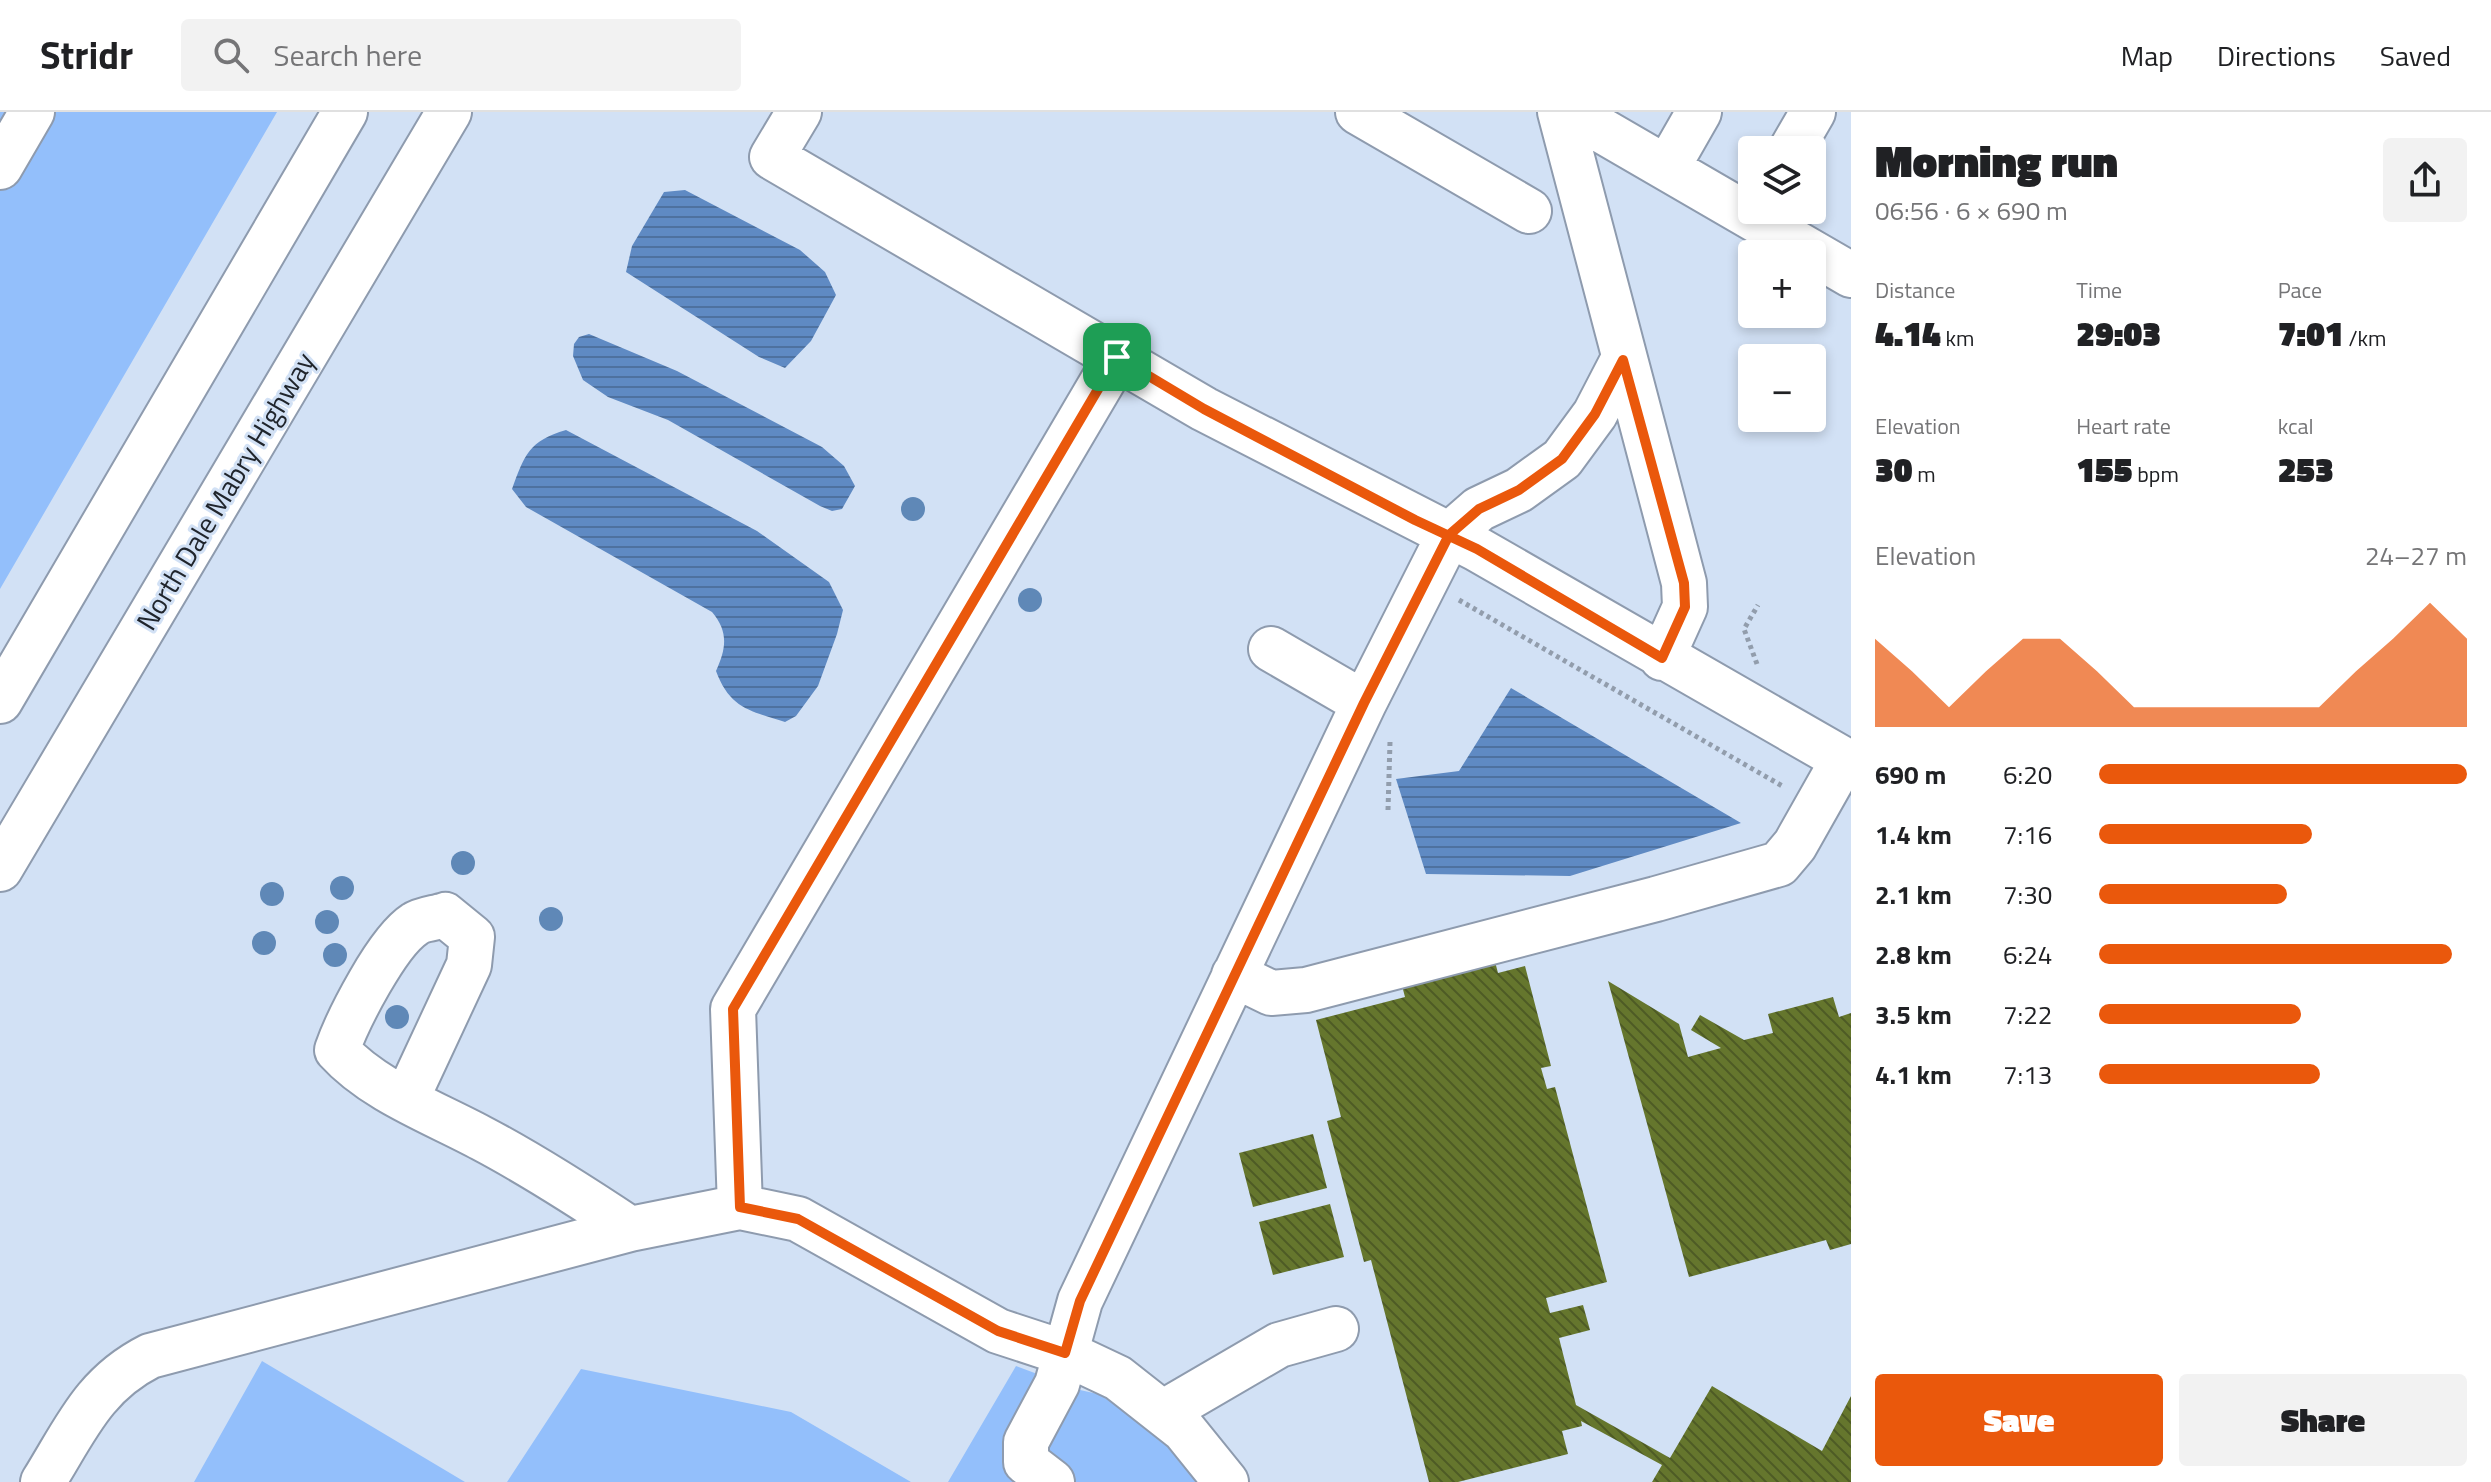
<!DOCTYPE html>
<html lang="en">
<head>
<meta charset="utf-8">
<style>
  :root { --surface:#fff; --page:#f2f2f2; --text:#202124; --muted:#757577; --line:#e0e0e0; --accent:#ea580c }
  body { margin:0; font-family:"Titillium Web",sans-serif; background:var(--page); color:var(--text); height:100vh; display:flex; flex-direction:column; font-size:30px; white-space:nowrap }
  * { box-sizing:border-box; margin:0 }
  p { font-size:26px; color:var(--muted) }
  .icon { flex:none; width:44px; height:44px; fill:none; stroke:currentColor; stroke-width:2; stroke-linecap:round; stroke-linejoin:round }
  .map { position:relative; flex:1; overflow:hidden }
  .drawer { display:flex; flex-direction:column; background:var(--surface); width:640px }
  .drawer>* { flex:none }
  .buttons { position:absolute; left:1738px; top:24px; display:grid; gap:16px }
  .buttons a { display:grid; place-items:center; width:88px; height:88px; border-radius:8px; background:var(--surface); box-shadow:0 4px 12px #0003; font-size:40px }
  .pin { position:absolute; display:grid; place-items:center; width:68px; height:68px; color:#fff; margin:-34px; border-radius:16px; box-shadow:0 4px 12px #0006 }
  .round { display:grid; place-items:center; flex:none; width:84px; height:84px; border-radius:8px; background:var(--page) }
  .head { display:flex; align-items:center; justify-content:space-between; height:136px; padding:0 24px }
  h1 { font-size:44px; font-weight:800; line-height:60px }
  .metrics { display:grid; grid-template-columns:repeat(3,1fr); gap:12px; height:136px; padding:8px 24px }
  .metrics div { display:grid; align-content:center }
  .metrics b { font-size:34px; font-weight:800 }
  .metrics small { font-size:22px; font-weight:400 }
  .metrics p { font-size:22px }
  .chart { height:224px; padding:16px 24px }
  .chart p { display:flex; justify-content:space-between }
  .chart svg { width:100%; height:144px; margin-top:8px; fill:var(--accent); opacity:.7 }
  .primary-button { display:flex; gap:16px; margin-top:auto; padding:16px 24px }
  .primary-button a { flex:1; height:92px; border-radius:8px; background:var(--accent); color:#fff; font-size:32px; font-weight:800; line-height:92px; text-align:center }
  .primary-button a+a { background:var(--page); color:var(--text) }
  ul { padding:0 24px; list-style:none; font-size:26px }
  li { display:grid; grid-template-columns:128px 96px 1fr; align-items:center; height:60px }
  li i { height:20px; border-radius:10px; background:var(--accent) }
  header { display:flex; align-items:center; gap:48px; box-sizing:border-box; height:112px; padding:0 40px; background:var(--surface); border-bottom:2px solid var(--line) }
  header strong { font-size:38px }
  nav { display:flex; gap:44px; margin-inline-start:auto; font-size:28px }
  .search { width:560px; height:72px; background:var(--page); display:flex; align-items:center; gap:20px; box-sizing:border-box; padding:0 28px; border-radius:8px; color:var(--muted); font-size:30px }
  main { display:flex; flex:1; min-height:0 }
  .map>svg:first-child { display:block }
  .pitch { fill:#93bffb }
  .water { fill:url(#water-rules) }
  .building { fill:url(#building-back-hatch) }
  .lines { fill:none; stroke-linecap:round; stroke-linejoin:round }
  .minor-casing { stroke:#8e9bae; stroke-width:48 }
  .major-casing { stroke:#8e9bae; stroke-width:48 }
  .path { stroke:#929dac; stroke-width:5; stroke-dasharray:4 4; stroke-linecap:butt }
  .minor { stroke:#fff; stroke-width:44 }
  .major { stroke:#fff; stroke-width:44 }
  .tree { fill:#5f88b7 }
  .route-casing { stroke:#fff; stroke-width:16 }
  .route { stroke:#ea580c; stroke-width:10 }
  .labels { text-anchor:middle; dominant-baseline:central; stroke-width:6; stroke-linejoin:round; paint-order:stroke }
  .street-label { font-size:28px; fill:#20252c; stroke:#d2e1f5 }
</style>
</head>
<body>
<header>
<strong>Stridr</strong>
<div class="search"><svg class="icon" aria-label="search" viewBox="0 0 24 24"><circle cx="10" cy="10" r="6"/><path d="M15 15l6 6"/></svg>Search here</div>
<nav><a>Map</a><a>Directions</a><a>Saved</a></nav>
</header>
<main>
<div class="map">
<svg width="1851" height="1370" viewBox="0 0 1851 1370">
  <defs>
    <pattern id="water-rules" width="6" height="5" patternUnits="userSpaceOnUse" patternTransform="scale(2)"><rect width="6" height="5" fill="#5f8ac3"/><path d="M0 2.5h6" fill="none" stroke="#4e719f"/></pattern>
    <pattern id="building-back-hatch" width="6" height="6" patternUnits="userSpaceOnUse" patternTransform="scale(2)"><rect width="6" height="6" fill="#65762d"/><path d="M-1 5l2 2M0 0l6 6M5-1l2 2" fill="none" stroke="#4e5b25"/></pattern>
  </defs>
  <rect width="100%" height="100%" fill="#d2e1f5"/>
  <!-- pitch -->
  <path class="pitch" d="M0,0h277l-277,477z
    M262,1249l203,121h-271z
    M1016,1254l64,24 36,8 34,25 51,59h-253z
    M581,1257l210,43 120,70h-404z"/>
  <!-- water -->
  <path class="water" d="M685,78l115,60 25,22 11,23 -25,46 -26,27 -26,-11 -133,-85 6,-26 32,-54z
    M589,222l88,37 145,76 22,19 11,20 -13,23 -10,2 -12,-5 -152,-86 -60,-23 -25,-17 -10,-24 1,-12 5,-7z
    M566,318l191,101 72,51 14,28 -6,24 -19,52 -22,30 -11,6c-34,-11 -55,-13 -69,-51 10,-22 13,-39 -4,-59l-186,-105 -14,-18c13,-35 17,-48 54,-59z
    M1511,576l230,135 -171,53 -144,-2 -30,-95 63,-8z"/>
  <!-- building -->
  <path class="building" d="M1484,808l14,53 27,-7 26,100 -10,2 6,21 8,-2 52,195 -61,16 4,15 33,-8 7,25 -31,8 17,67 94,53 42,-72 110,65 29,-55v86h-199l10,-17 -81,-44 1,5 -20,5 6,23 -110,28h-29l-58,-222 -7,2 -37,-141 14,-4 -25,-97 89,-23 -14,-53z
    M1608,869l71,43 9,33 33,-9 -30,-18 9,-15 44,25 29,-7 -5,-19 65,-17 6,20 12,-4v231l-21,6 -4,-10 -137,37z
    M1313,1022l14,54 -74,19 -14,-54z
    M1330,1092l14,53 -71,18 -14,-53z"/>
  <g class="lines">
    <defs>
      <path id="minor" d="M799,0l-27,45 432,252 273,140 374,215
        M1358,0l171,99
        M1560,0l124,471 1,24 -23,51
        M1570,0l281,163
        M1791,38l22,-38
        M0,55l32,-55
        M1667,56l32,-56
        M1271,537l93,54
        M1234,863l37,18 35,-3 350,-91 123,-35 16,-19 48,-85
        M407,986l62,-133 3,-28 -27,-22c-9,3 -23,4 -30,9 -28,18 -67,95 -78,126 37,41 98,63 146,89 51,27 99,58 147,90
        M740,1095l-7,-198 384,-652
        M1164,1300l115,-67 57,-16
        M43,1370c33,-53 50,-97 107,-126l480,-127 110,-22 58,12 200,112 67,22 53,25 66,52 42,52
        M1052,1370l-26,-20v-20l31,-58 23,-83 284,-598 85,-168 30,-26 40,-19 43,-31 33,-45 28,-54"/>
      <path id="major" d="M0,589l345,-589
        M0,757l449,-757"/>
    </defs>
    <!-- minor casing -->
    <use href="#minor" class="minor-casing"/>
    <!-- major casing -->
    <use href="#major" class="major-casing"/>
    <!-- path -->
    <path class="path" d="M1459,488l325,187
      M1757,552l-13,-35 14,-24
      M1388,698l2,-68"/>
    <!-- minor -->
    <use href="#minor" class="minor"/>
    <!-- major -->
    <use href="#major" class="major"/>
  </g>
  <!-- trees -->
  <g class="tree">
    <circle cx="913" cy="397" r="12"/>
    <circle cx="1030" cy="488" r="12"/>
    <circle cx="463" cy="751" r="12"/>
    <circle cx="342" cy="776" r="12"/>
    <circle cx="272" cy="782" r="12"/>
    <circle cx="551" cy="807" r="12"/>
    <circle cx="327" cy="810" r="12"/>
    <circle cx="264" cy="831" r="12"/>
    <circle cx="335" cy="843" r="12"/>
    <circle cx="397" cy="905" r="12"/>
  </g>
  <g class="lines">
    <defs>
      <path id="route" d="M1117,245l-384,652 7,198 58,12 200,112 67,22 15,-52 284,-598 85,-168 30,-26 40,-19 43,-31 33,-45 28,-54 61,223 1,24 -23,51 -185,-109 -62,-29 -211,-111 -87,-52"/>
    </defs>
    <!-- route casing -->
    <use href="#route" class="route-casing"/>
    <!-- route -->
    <use href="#route" class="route"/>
  </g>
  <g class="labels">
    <!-- street labels -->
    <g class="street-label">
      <text transform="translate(225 379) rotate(-59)">North Dale Mabry Highway</text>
    </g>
  </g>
</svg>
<div class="buttons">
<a><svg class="icon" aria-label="layers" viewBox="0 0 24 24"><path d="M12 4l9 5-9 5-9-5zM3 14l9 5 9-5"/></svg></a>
<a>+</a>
<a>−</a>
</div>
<div class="pin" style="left:1117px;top:245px;background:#1e9e55"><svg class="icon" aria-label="arrive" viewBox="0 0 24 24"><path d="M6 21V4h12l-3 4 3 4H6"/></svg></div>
</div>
<section class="drawer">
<div class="head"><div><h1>Morning run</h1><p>06:56 · 6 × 690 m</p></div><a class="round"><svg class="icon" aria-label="share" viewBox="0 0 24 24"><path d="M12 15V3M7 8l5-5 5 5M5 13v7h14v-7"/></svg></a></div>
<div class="metrics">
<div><p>Distance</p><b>4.14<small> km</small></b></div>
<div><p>Time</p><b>29:03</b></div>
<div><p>Pace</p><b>7:01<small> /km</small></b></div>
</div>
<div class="metrics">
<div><p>Elevation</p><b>30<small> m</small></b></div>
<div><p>Heart rate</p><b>155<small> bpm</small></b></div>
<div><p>kcal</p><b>253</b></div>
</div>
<div class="chart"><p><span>Elevation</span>24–27 m</p>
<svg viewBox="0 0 160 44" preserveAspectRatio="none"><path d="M0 44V17L10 27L20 38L30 27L40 17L50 17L60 27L70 38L80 38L90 38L100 38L110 38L120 38L130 27L140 17L150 6L160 17V44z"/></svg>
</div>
<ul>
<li><b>690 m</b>6:20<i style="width:100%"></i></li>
<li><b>1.4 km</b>7:16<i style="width:58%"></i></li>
<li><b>2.1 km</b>7:30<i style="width:51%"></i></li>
<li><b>2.8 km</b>6:24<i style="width:96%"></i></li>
<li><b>3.5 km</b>7:22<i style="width:55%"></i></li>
<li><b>4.1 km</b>7:13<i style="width:60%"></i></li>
</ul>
<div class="primary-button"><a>Save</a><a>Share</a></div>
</section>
</main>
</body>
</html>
